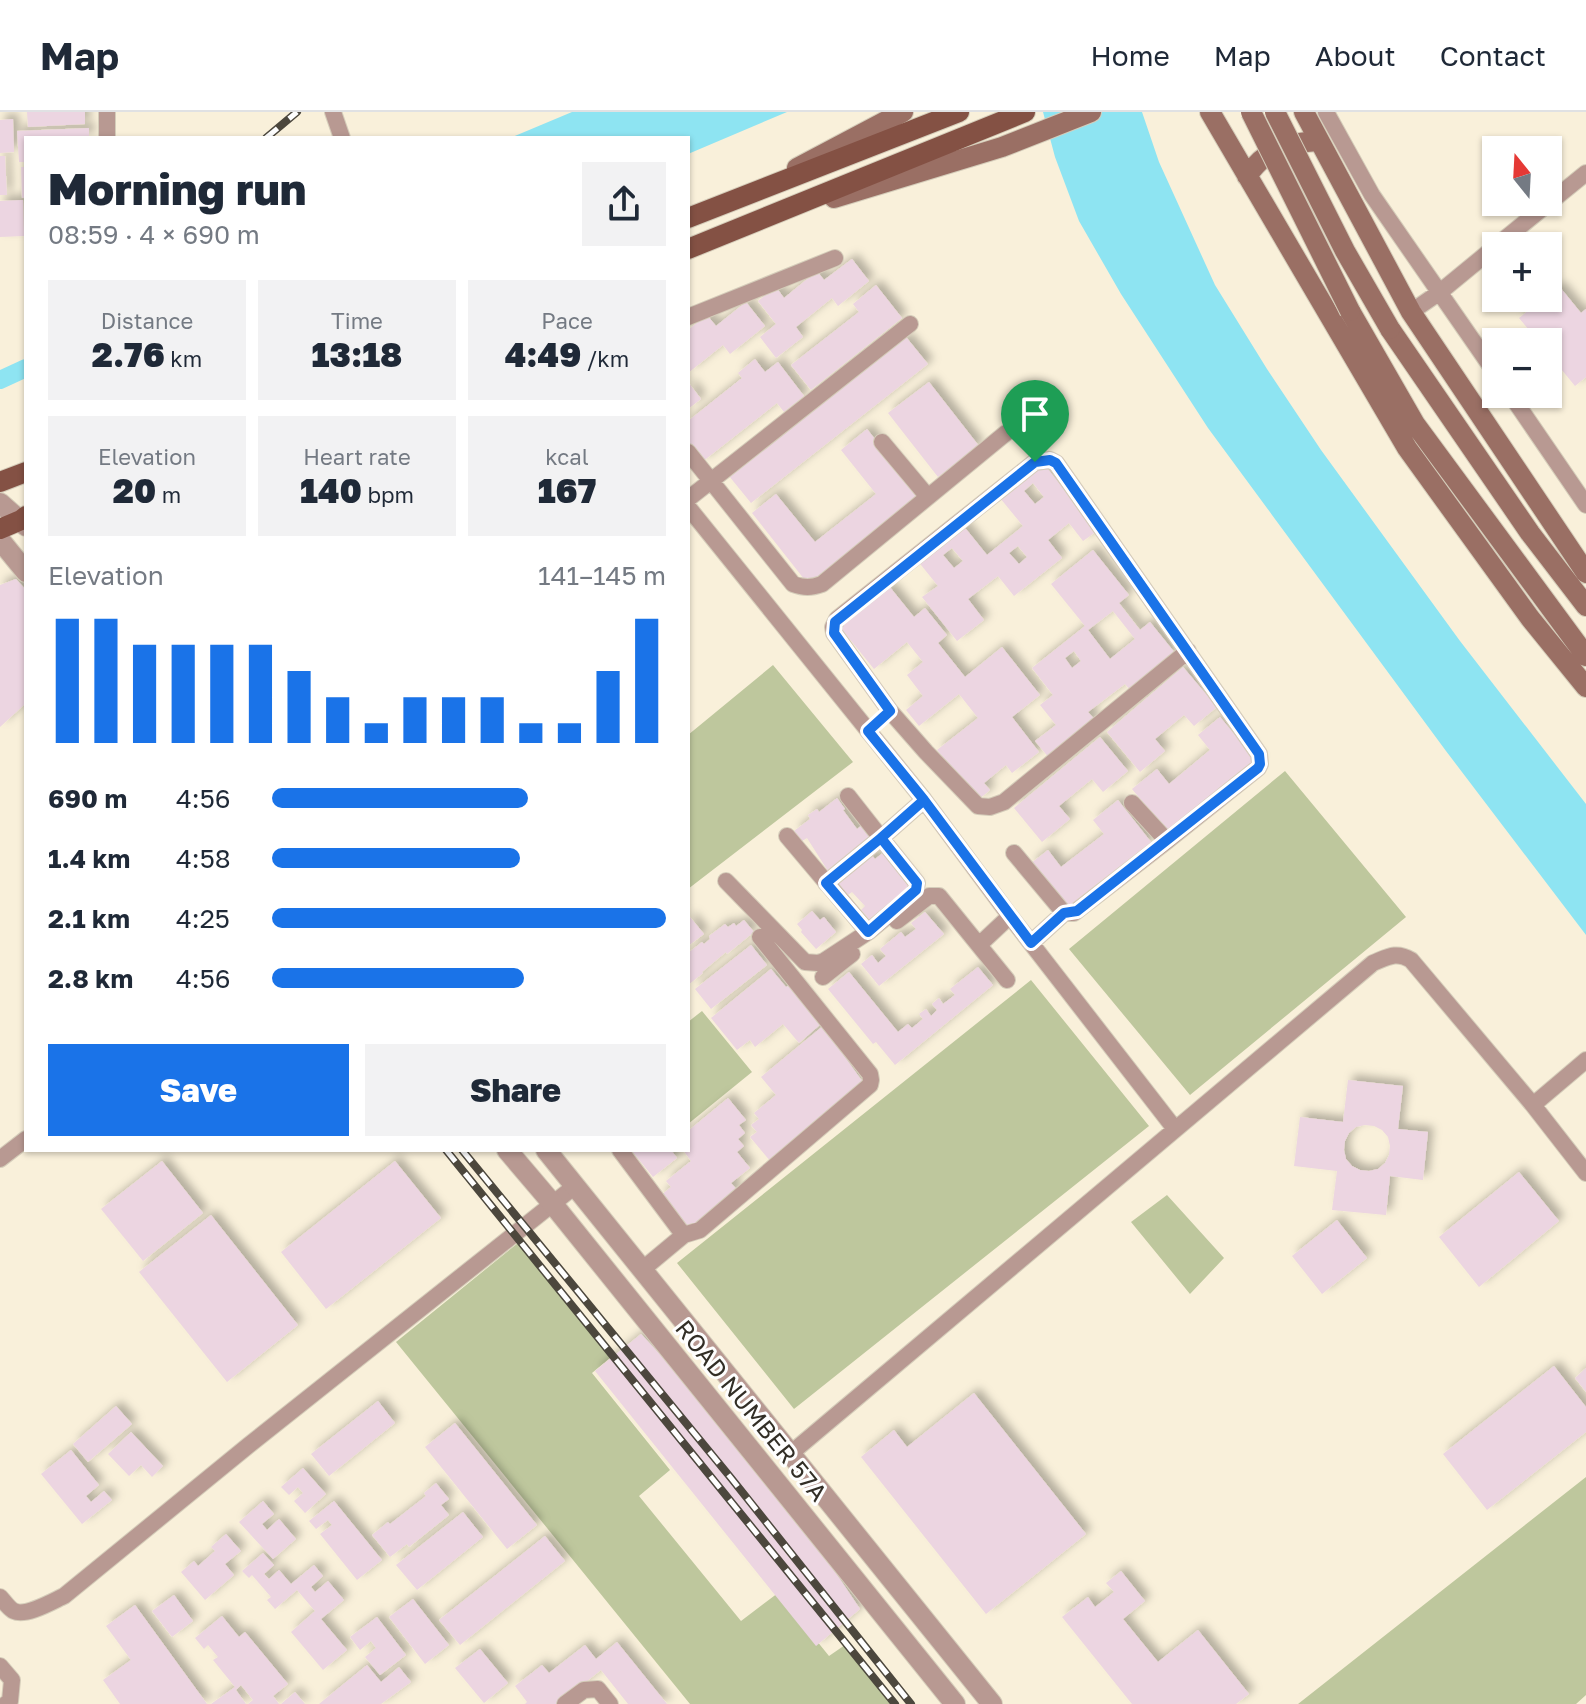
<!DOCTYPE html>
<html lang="en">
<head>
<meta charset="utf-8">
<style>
  :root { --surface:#fff; --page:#f2f2f3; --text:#1f2937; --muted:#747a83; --line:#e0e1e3; --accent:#1a73e8 }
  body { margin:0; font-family:"Golos Text",sans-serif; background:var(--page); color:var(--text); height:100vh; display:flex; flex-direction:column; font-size:30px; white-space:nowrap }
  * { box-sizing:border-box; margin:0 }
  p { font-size:26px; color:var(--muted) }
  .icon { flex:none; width:44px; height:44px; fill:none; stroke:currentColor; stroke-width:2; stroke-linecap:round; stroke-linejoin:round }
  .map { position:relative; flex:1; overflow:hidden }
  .details { position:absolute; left:24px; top:24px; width:666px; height:1016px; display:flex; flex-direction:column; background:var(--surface); border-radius:0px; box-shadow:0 2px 6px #0004 }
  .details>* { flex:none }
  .needle { width:52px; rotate:342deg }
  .controls { position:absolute; left:1482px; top:24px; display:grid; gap:16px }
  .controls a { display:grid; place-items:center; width:80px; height:80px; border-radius:0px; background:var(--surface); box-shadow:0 2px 6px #0004; font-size:40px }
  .pin { position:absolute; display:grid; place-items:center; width:68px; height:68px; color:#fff; margin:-82px -34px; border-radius:50% 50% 50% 0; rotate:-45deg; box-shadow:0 0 8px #0007 }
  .pin .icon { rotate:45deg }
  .round { display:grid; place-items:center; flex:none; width:84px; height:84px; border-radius:0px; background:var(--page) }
  .head { display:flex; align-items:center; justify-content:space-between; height:136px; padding:0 24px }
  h1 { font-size:44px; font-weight:800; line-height:60px }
  .metrics { display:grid; grid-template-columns:repeat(3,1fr); gap:12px; height:136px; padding:8px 24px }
  .metrics div { display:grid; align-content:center; border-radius:0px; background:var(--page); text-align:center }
  .metrics b { font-size:34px; font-weight:800 }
  .metrics small { font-size:22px; font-weight:400 }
  .metrics p { font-size:22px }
  .chart { height:224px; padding:16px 24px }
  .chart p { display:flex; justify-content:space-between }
  .chart svg { width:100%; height:144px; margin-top:8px; stroke:var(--accent); stroke-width:6 }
  .cta { display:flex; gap:16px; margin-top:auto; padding:16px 24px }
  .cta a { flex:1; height:92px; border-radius:0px; background:var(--accent); color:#fff; font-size:32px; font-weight:800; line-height:92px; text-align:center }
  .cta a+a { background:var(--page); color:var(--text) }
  ul { padding:0 24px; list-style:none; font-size:26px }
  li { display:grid; grid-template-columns:128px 96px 1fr; align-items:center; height:60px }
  li i { height:20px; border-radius:10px; background:var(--accent) }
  header { display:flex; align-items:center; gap:48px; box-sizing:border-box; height:112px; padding:0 40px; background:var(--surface); border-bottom:2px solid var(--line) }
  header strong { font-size:38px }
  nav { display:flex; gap:44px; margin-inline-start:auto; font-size:28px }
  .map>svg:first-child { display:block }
  .green { fill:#bec79d }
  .water { fill:#8ee4f2 }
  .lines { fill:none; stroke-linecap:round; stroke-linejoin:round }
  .canal { stroke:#8ee4f2; stroke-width:18 }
  .building { fill:#ecd5e1; fill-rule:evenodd; filter:url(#shadow) }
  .minor-casing { stroke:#d5cdba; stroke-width:18 }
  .tertiary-casing { stroke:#d5cdba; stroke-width:22 }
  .secondary-casing { stroke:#d5cdba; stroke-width:22 }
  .primary-casing { stroke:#d5cdba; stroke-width:22 }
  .minor { stroke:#b89992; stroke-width:16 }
  .tertiary { stroke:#b89992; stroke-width:20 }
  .secondary { stroke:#9a6f64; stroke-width:20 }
  .primary { stroke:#845144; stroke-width:20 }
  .rail-casing { stroke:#4c473d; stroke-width:8 }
  .rail { stroke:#fefefe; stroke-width:5; stroke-dasharray:15; stroke-linecap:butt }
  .secondary-bridge-casing { stroke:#d5cdba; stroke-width:22; stroke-linecap:butt }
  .secondary-bridge { stroke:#9a6f64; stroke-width:20 }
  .route-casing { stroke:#fff; stroke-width:16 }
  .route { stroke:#1a73e8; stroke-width:10 }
  .labels { text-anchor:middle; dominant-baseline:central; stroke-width:6; stroke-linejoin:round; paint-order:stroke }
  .street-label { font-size:24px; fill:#322e26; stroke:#fefefe }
</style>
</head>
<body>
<header>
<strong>Map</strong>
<nav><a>Home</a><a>Map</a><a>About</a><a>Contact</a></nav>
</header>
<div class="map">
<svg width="1586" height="1592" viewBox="0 0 1586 1592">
  <defs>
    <filter id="shadow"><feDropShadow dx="5.5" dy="-5.5" stdDeviation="4" flood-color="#0004"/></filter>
  </defs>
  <rect width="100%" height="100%" fill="#f9f0da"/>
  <!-- green -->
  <path class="green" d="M773,553l80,97 -165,127v-154z
    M1285,659l121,146 -216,178 -121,-146z
    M1031,868l118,146 -355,283 -117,-146z
    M702,899l50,61 -64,52v-102z
    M1167,1083l57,63 -34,36 -59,-72z
    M518,1131l93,114 -19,16 78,97 -31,26 102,125 37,-28 51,63 16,-11 48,59h-203l-294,-362z
    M1586,1365v218l-10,9h-278z"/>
  <!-- water -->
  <path class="water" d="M572,0h215l-99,42v-16h-178z
    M1043,0h99l17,50 56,123 52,84 54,81 139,191 126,163v131l-140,-184 -238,-323 -87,-134 -42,-73 -24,-64z"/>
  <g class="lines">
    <!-- canal -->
    <path class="canal" d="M0,268l26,-12"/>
  </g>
  <!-- building -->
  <path class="building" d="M27,0h58v12l-57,3z
    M13,7l1,33 -14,1v-33z
    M89,16v10h-63v24h-7l-2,-31z
    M0,44h5l2,39h-7z
    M21,55h5v30l-4,1z
    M23,88l1,36 -24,1v-36z
    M852,147l17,22 -31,25 -6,-8 -36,29 7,10 -27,21 -16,-21 16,-13 -18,-23 18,-14 8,11 33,-27 7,9z
    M876,173l26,33 -91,72 -20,-25 68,-53 -6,-8z
    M1559,174l22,27 5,-4v68l-11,9 -27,-33v-11h-9l-20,-24 25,-20h4v-3z
    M746,190l19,24 -35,28 -7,-9 -35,28v-43l19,-15 9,11z
    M906,225l22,27 -177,139 -22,-27z
    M755,247l10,13 13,-10 26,34 -20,16 -7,-9 -75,59 -14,-17v-24l54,-43 -4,-5z
    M688,270l13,17 -13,10z
    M929,270l50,64 -41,31 -50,-64z
    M867,317l53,67 -112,88 -56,-71 24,-19 39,48 61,-48 -35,-44z
    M1044,352l53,67 -14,10 -14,-18 -21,17 14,18 -48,38 -16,-20 -30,23 16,21 -27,21 -35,-44 16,-11 -21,-26 45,-36 25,31 36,-29 -23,-28zM1033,371l11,14 -9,7 -11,-13zM1018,434l9,11 -8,7 -10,-11zM952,436l11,13 -9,7 -11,-13z
    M1093,438l36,45 -10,8 21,27 10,-8 25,31 -44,38 -6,-7 -37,28 8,9 -46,38 -15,-18 21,-16 -16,-20 13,-10 -21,-27 53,-42 -34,-42zM1113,499l22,28 -25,20 -22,-29zM1074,539l7,10 -9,7 -7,-10z
    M16,467l10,11v113l-26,24v-142z
    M889,474l25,31 11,-9 22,27 -9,8 27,34 37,-30 38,48 -28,22 27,35 -27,21 -6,-8 -22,18 6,7 -12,10 -41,-50 41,-32 -19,-24 -40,32 -13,-16 17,-14 -16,-21 16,-13 -16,-20 -33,27 -35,-43z
    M1183,555l34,40 -23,19 -10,-11 -29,24 10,12 -25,21 -33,-40z
    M1220,605l37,44 -88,73 -37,-45 25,-20 12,15 41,-34 -12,-15z
    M1100,625l28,34 -25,21 -11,-13 -33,27 11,13 -28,23 -28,-34z
    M837,686l8,11 -2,1 14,19 4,-3 10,14 -43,31 -21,-33 -5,3 -8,-10 16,-12 -2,-4 9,-6 2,3z
    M1118,688l33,42 -86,67 -35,-45 18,-14 13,17 43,-33 -11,-14z
    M869,740l6,7 9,-7 31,35 -42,37 -12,-14 4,-4 -13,-14 -4,3 -12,-14z
    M812,799l8,9 4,-3 12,15 -20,17 -15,-17 1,-2 -5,-6z
    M925,800l19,22 -65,52 -18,-22 11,-9 6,8 8,-7 -6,-7 21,-17 4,5 11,-8 -5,-6z
    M690,805l14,17 -16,12v-27z
    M744,808l10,12 -27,22 -1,-2 -24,20 1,1 -15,12v-32l14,-11 2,2 6,-5 -1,-3 16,-12 3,3 6,-4 2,3z
    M751,833l16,20 -56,44 -16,-20z
    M978,855l15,18 -98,80 -19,-23 -3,2 -45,-55 21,-17 49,60 10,-8 4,4 11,-9 -4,-5 7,-5 5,7 6,-6 -5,-6 7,-6 4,6 12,-9 -5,-6z
    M771,857l15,18 7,-4 29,40 -23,20 -16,-19 -28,23 -5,-7 -13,10 -26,-32z
    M823,914l39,55 -91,81 -21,-25 7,-5 -6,-7 8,-6 -5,-6 22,-18 -15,-18z
    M1348,968l55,6 -5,43 30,3 -5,48 -33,-4 -4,39 -54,-5 5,-39 -43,-5 6,-49 43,5zM1365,1013l9,1 8,4 6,7 2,9 -1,9 -4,8 -7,6 -9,2 -9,-1 -8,-4 -6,-7 -2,-9 1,-9 4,-8 7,-6z
    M728,986l18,22 -7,5 6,8 -7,6 6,7 -7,6 13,16 -19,15 7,8 -49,40 -29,-35 11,-9 -5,-6 25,-20 -8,-11h5v-19z
    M631,1038h40l6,8 -24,19z
    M162,1049l41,52 -60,48 -42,-52z
    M395,1049l46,57 -115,91 -45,-57z
    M1519,1060l40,49 -80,66 -40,-50z
    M211,1103l87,110 -71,57 -88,-110z
    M1337,1108l30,38 -45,36 -30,-38z
    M641,1222l63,67 107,135 49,73 -44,37 -221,-275z
    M1554,1254l32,41v25l-99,78 -44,-56z
    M1586,1256v24l-11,-14z
    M974,1281l112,141 -100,80 -125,-157 33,-27 13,17z
    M378,1289l17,22 -66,53 -18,-22z
    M116,1294l16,18 -44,38 -15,-18z
    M455,1311l82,102 -30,24 -82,-102z
    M131,1320l32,34 -11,11 -11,-12 -12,11 -21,-22z
    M71,1338l28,35 -13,11 5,6 13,-11 8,9 -30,24 -41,-50z
    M303,1356l23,26 -21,19 -11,-12 9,-8 -5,-6 -9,8 -8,-8z
    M436,1371l13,16 -8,6 8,10 -40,32 -2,-3 -17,13 -18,-22 16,-13 2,2 36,-28 -2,-3z
    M263,1389l11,13 -12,10 5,6 12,-11 17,20 -23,20 -34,-37z
    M334,1389l48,59 -25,20 -37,-46 12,-9 -4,-5 -12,9 -7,-8z
    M463,1400l20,25 -66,53 -21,-25z
    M226,1422l15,17 -16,13 9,11 -29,25 -24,-28 13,-11 4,5 17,-15 -4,-4z
    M545,1424l20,25 -105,84 -21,-25z
    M263,1441l11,12 -10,9 5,5 10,-9 12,14 23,-19 9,11 -12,11 4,5 13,-11 16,19 -23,19 26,31 -24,20 -32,-38 24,-21 -18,-21 -22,19 -8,-9 4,-3 -19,-22 -3,3 -7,-7z
    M1121,1459l24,30 -22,18 35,43 40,-32 51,64 -13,10h-104l-70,-87 26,-20 7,10 19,-15 -8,-9z
    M174,1483l19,26 -21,16 -20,-26z
    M413,1487l36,46 -24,19 -36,-47z
    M135,1493l72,99h-87l-17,-24 28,-20 -25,-34z
    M222,1504l17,21 6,-5 43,52 -15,12 6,8h-31l5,-4 -12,-15 -5,5 10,14h-35l24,-17 -22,-27 5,-3 -10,-12 -4,4 -9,-11z
    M377,1505l29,38 -26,20 -15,-18 11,-9 -5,-7 -11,9 -10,-13z
    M617,1530l50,62h-39l-27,-34 -43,34h-33l2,-2 -12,-16 27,-21 7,8 36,-28 11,14z
    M480,1537l28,34 -24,20 -29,-35z
    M367,1553l14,17 18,-15 12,15 -30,22h-62z
    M295,1580l10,12h-24z"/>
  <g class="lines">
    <defs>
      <path id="minor" d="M107,0v26
        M333,0l9,26
        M1326,0l46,83 124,179
        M1496,134l90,-73
        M1411,200l29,-20 56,-46
        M688,205l147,-59
        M1510,282l76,111
        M882,330l46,55
        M688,340l105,132c11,4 18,4 29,0l184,-151
        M688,387l222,-175
        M688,395l236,293 86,116 165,213
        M1132,691l35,38
        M787,724l81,96
        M1014,741l50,60h10l93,-72 91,-73 2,-4 -1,-10 -203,-291 -6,-3 -15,2 -198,157 -4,8 1,6 56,78 36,41 52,54 12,1 14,-5 184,-151
        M726,769l79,81 13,1 6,-2 44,-29 47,-39 2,-10 -36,-45 43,-38
        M826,771l55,-45 -33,-42
        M897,809l32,-25h10l68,84
        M1031,831l33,-30
        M979,833l31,-29
        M823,865l29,-23
        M1533,993l53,-45
        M620,1038l62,83 5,1 13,-4 170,-145 1,-5 -1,-6 -110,-137
        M0,1047l26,-20
        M643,1157l42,-35
        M790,1342l583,-491c15,-6 23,-12 38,-3l122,145 53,68
        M0,1485c4,4 9,12 14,14 12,6 39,-10 50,-15l185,-151 326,-259
        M0,1554l12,14 -2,21 -4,3
        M565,1592l19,-14 14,-1 12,15"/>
      <path id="tertiary" d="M0,391l26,23
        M0,428l26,32
        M507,1038l45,53 403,501
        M546,1038l446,554"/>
      <path id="secondary" d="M1210,0l197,336 123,170 56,69
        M1304,0l107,200 175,261
        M797,56l106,-56
        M1247,64c19,-27 39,-33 71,-35
        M834,86l168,-51 89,-35
        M1350,199l65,113 171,232
        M1390,217l140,204 56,73"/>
      <path id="primary" d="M688,106l271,-106
        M688,137l337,-137
        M0,370l26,-10
        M0,417l21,-9 5,-4"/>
    </defs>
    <!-- minor casing -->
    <use href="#minor" class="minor-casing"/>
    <!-- tertiary casing -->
    <use href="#tertiary" class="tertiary-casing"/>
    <!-- secondary casing -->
    <use href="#secondary" class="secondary-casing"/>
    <!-- primary casing -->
    <use href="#primary" class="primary-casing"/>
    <!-- minor -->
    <use href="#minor" class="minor"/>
    <!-- tertiary -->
    <use href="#tertiary" class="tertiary"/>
    <!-- secondary -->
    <use href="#secondary" class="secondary"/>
    <!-- primary -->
    <use href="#primary" class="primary"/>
    <defs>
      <path id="rail" d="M266,26l31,-26
        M446,1038l449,554
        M462,1038l269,328 180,226"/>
    </defs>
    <!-- rail casing -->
    <use href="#rail" class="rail-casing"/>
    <!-- rail -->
    <use href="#rail" class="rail"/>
    <defs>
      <path id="secondary-bridge" d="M1251,0l99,199
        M1275,0l70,139 45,78"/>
    </defs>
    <!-- secondary-bridge casing -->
    <use href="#secondary-bridge" class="secondary-bridge-casing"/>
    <!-- secondary-bridge -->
    <use href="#secondary-bridge" class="secondary-bridge"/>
  </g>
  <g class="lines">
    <defs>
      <path id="route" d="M1035,350l-200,160 -1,11 56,78 -22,20 56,69 -43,38 36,45 -1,7 -48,42 -42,-49 55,-45 43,-38 107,143 33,-30 13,-2 181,-143 2,-4 -1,-10 -203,-291 -6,-3 -15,2"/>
    </defs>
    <!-- route casing -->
    <use href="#route" class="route-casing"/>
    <!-- route -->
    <use href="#route" class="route"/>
  </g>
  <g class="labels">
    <!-- street labels -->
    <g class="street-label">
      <text transform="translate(752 1298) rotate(51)">ROAD NUMBER 57A</text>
    </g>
  </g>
</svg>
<div class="controls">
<a><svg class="needle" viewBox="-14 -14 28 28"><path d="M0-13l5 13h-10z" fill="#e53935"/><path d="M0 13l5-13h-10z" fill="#747a83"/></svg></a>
<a>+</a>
<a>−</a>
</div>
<div class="pin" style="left:1035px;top:350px;background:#1e9e55"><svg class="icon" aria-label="arrive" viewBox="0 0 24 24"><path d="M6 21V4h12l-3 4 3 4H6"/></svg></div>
<section class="details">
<div class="head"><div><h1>Morning run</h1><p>08:59 · 4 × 690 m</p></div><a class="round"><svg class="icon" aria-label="share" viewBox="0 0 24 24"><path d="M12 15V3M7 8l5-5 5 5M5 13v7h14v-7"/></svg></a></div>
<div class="metrics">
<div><p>Distance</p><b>2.76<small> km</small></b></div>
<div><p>Time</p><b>13:18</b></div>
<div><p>Pace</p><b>4:49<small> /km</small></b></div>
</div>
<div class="metrics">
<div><p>Elevation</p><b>20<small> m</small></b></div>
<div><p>Heart rate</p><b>140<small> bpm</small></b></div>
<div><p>kcal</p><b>167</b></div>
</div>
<div class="chart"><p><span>Elevation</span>141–145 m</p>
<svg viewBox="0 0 160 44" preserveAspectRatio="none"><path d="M5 44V6M15 44V6M25 44V14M35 44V14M45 44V14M55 44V14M65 44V22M75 44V30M85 44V38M95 44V30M105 44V30M115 44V30M125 44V38M135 44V38M145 44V22M155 44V6"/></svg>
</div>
<ul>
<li><b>690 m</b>4:56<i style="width:65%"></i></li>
<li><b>1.4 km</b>4:58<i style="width:63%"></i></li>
<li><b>2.1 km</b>4:25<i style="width:100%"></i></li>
<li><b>2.8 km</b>4:56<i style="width:64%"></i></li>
</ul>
<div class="cta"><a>Save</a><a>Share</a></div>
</section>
</div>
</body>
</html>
